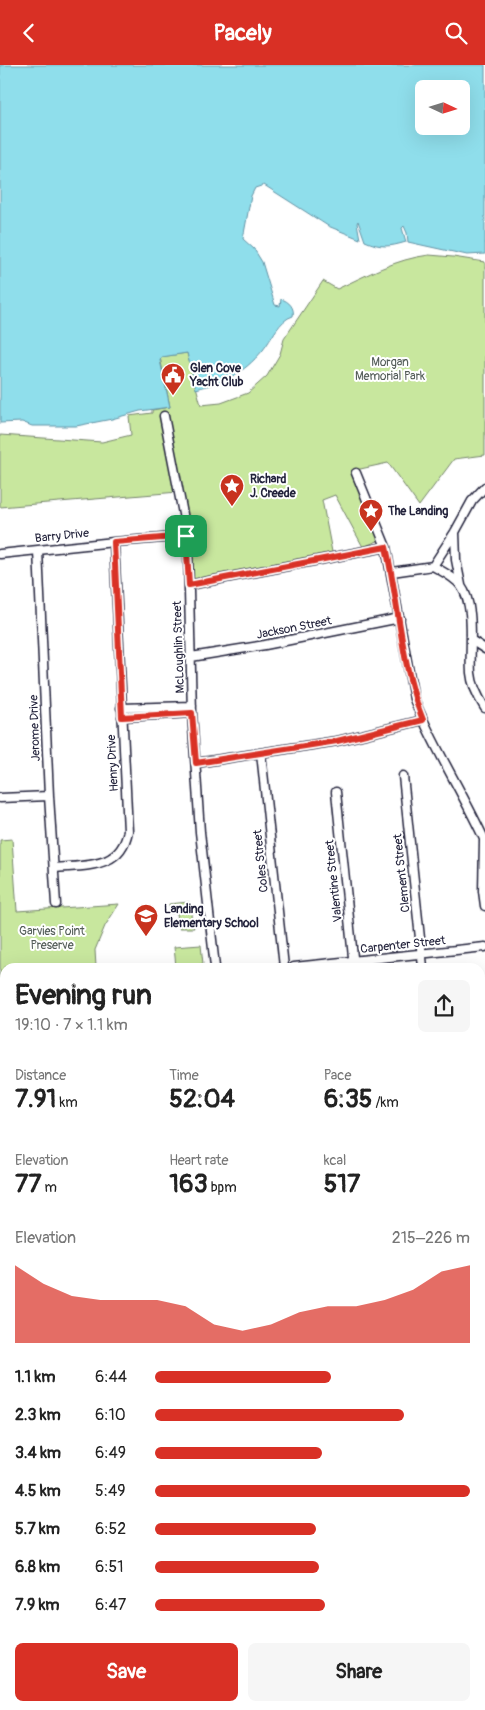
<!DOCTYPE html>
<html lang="en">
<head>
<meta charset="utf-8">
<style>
  :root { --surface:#fff; --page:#f6f6f6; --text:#222; --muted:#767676; --accent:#d93025 }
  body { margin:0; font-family:Pangolin,sans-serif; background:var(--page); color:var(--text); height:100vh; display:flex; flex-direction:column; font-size:19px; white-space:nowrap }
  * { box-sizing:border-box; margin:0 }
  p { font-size:16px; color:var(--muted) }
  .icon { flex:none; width:28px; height:28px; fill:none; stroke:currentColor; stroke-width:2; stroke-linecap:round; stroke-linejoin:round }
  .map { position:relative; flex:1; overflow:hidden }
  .panel { position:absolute; left:0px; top:898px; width:485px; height:748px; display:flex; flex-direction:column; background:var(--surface); border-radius:15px 15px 0 0; box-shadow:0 5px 20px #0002 }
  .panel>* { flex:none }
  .needle { width:32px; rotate:94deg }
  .fabs { position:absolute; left:415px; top:15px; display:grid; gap:10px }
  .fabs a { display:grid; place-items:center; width:55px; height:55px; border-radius:8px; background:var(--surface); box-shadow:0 5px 20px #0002; font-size:25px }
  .pin { position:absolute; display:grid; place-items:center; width:42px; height:42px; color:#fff; margin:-21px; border-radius:10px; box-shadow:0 2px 8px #0006 }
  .round { display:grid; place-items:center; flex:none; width:52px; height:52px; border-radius:8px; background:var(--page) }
  .summary { display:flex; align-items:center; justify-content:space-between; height:85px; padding:0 15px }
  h1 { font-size:28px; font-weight:700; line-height:38px }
  .metrics { display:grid; grid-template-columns:repeat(3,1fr); gap:8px; height:85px; padding:5px 15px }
  .metrics div { display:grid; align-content:center }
  .metrics b { font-size:25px; font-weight:700 }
  .metrics small { font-size:14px; font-weight:400 }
  .metrics p { font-size:14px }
  .chart { height:140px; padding:10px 15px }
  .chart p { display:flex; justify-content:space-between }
  .chart svg { width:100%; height:90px; margin-top:5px; fill:var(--accent); opacity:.7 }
  .button { display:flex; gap:10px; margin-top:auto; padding:10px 15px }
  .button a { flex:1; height:58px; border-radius:8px; background:var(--accent); color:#fff; font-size:20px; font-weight:700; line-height:58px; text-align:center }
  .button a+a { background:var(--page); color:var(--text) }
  ul { padding:0 15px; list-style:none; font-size:16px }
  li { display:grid; grid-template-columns:80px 60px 1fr; align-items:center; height:38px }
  li i { height:12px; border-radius:6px; background:var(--accent) }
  header { display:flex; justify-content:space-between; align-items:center; height:65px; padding:0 15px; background:var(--accent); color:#fff; font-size:22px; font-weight:700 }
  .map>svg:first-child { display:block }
  .green { fill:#c8e79e; stroke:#75846c }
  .water { fill:#8fdeeb; stroke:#6393a5; fill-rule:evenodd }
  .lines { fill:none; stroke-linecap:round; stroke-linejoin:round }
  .minor-casing { stroke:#22223b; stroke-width:11 }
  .minor { stroke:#fff; stroke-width:8 }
  .route-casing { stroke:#fff; stroke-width:10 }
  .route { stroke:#d93025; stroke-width:6 }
  .labels { text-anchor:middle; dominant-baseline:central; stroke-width:4; stroke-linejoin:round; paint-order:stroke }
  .park-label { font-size:12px; fill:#545d59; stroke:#fff }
  .poi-label { font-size:12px; font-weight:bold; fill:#22223b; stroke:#fff; text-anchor:start }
  .street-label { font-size:12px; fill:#22223b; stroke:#fff }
</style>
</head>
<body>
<header><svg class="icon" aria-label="back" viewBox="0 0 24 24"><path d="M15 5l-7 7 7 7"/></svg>Pacely<svg class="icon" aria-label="search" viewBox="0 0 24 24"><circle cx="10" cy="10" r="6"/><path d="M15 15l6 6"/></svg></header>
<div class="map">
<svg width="485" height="1645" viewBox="0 0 485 1645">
  <rect width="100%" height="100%" fill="#fff"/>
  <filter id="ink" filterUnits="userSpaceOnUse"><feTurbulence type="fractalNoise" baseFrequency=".02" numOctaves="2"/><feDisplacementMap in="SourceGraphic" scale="10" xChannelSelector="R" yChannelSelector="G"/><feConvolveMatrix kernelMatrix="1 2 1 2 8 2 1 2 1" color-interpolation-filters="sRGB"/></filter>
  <g filter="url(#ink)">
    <!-- green -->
    <path class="green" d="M429,190l24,2 32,5v193l-31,4 -35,47 -31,-43 -37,8 29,69 -17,7 -28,-52 -13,5 11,57 -144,27 -11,-92 -178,15v-72l102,7 29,-7 -2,-19 23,-3v-3l18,-3 -10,-50 27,-4 14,52 20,-2 27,-10 19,-17 13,-22 4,-15 39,-58 14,8c30,-14 59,-30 92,-34z
      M12,774l5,72 102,-7 -14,22 -10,24 1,17h-91v327l-5,1v-455z
      M189,837l1,4 4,4 -3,5 3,13h-15l-2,-15h-7l-1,-9z
      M201,880l2,19 -27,3 -2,-20z
      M151,1640h58v5h-53l-7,-3z"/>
    <!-- water -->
    <path class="water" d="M0,0h485v189l-18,1 -59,-13 -1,-9 -3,-7 -2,2 4,14c-17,5 -25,6 -41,-1l-7,-20 -1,2 3,16 -32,-13 -64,-41 -9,3 -4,8 -8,43 11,10 8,13 13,43 5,1 1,-7c8,2 14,9 12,17 -14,4 -21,23 -30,34 -21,25 -37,31 -67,39l-9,-36 -25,4 -2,3 10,47 -30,4 -28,8 -36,7h-44l-10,-4 -22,1zM424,24h37v37h-37z"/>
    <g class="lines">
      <defs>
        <path id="minor" d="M164,351l19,98 5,36 4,163 8,119 15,135
          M356,408l30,74 28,152c20,49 49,94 71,142
          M455,467l1,28 5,25
          M38,485l11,246 7,108
          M0,489l114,-12 73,-6
          M433,501c8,5 22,11 28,20 15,20 8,62 10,87 1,13 7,24 14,35
          M392,507l41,-6 22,-34 17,-31 13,-14
          M189,520l197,-38
          M471,575l14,9
          M191,592l74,-12 135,-27
          M121,643l71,-2
          M122,652l70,-4
          M261,688l23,214
          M196,698l141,-22 86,-21
          M403,711l20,191
          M336,727l18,175
          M0,733l49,-2
          M484,775l-1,51 2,15
          M55,803c31,-3 66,1 73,-37l-14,-289
          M294,902l191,-20
          M480,1037l5,-1
          M480,1256l5,20
          M0,1317l5,-1
          M480,1343l5,-1
          M480,1438l5,-1
          M480,1531h5
          M0,1534l5,9
          M480,1610l5,1
          M97,1640l5,5
          M253,1640l1,5
          M40,1645l4,-5
          M323,1645l1,-5
          M448,1645v-5"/>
      </defs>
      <!-- minor casing -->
      <use href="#minor" class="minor-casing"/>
      <!-- minor -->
      <use href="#minor" class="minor"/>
    </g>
  </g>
  <g class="lines" filter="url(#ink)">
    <defs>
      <path id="route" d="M186,471l3,49 197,-38c13,57 15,119 37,173l-86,21 -141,22 -4,-50 -70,4 -8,-175z"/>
    </defs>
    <!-- route casing -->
    <use href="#route" class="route-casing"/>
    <!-- route -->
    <use href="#route" class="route"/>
  </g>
  <!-- icons -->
  <defs>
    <symbol id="civic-pin" viewBox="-11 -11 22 30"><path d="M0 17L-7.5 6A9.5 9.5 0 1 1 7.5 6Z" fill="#c8321e" stroke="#fff"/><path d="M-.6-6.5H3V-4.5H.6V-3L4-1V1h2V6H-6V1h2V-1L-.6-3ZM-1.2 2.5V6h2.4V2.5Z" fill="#fff"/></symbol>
    <symbol id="sight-pin" viewBox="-11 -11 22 30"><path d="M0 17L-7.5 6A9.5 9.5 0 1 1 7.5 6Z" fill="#c8321e" stroke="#fff"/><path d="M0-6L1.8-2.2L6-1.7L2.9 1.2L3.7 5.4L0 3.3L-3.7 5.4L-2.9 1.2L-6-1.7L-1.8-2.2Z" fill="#fff"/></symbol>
    <symbol id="school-pin" viewBox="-11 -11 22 30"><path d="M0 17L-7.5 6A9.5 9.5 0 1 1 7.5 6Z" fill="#c8321e" stroke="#fff"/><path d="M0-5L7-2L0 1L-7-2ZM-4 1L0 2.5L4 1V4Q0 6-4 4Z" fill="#fff"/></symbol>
  </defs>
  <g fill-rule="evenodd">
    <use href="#civic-pin" x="159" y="296" width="28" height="38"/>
    <use href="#sight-pin" x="218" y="407" width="28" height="38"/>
    <use href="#sight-pin" x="357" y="432" width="28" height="38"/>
    <use href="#school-pin" x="132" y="837" width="28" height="38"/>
  </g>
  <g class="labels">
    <!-- park labels -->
    <g class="park-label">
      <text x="390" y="297">Morgan<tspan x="390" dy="14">Memorial Park</tspan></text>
      <text x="52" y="866">Garvies Point<tspan x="52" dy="14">Preserve</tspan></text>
    </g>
    <!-- poi labels -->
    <g class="poi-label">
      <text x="190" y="303">Glen Cove<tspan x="190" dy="14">Yacht Club</tspan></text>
      <text x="250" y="414">Richard<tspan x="250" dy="14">J. Creede</tspan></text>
      <text x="388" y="446">The Landing</text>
      <text x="164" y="844">Landing<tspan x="164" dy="14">Elementary School</tspan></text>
    </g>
    <!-- street labels -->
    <g class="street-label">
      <text transform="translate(62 471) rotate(-6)">Barry Drive</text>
      <text transform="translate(294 563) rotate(-11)">Jackson Street</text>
      <text transform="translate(179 582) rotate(-92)">McLoughlin Street</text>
      <text transform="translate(35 663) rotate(-92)">Jerome Drive</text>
      <text transform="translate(113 698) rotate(-93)">Henry Drive</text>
      <text transform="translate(261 796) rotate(-96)">Coles Street</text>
      <text transform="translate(402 808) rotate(-96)">Clement Street</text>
      <text transform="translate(334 816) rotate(-96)">Valentine Street</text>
      <text transform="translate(403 880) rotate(-6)">Carpenter Street</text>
    </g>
  </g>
</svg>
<div class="fabs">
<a><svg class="needle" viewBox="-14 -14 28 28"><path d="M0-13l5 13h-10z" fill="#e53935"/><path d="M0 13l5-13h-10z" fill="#767676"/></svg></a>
</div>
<div class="pin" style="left:186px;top:471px;background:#1e9e55"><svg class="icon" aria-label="arrive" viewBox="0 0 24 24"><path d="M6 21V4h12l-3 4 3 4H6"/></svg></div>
<section class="panel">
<div class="summary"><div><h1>Evening run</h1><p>19:10 · 7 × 1.1 km</p></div><a class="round"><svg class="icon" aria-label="share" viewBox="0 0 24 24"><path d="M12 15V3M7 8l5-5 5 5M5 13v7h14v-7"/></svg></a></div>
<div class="metrics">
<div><p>Distance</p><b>7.91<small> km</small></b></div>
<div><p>Time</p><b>52:04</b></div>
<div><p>Pace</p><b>6:35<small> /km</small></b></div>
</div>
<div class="metrics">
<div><p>Elevation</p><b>77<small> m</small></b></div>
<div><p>Heart rate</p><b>163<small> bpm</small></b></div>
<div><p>kcal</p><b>517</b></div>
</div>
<div class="chart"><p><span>Elevation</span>215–226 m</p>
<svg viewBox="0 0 160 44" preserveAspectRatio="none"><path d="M0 44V6L10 15L20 21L30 23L40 23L50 23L60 26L70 35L80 38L90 35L100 29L110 26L120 26L130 23L140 18L150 9L160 6V44z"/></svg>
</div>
<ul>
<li><b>1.1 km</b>6:44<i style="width:56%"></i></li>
<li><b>2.3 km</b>6:10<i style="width:79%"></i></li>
<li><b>3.4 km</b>6:49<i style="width:53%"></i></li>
<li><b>4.5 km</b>5:49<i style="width:100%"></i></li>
<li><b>5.7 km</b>6:52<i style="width:51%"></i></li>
<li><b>6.8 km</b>6:51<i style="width:52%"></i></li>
<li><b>7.9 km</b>6:47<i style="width:54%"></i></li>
</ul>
<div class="button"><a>Save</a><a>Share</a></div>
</section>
</div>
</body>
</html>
